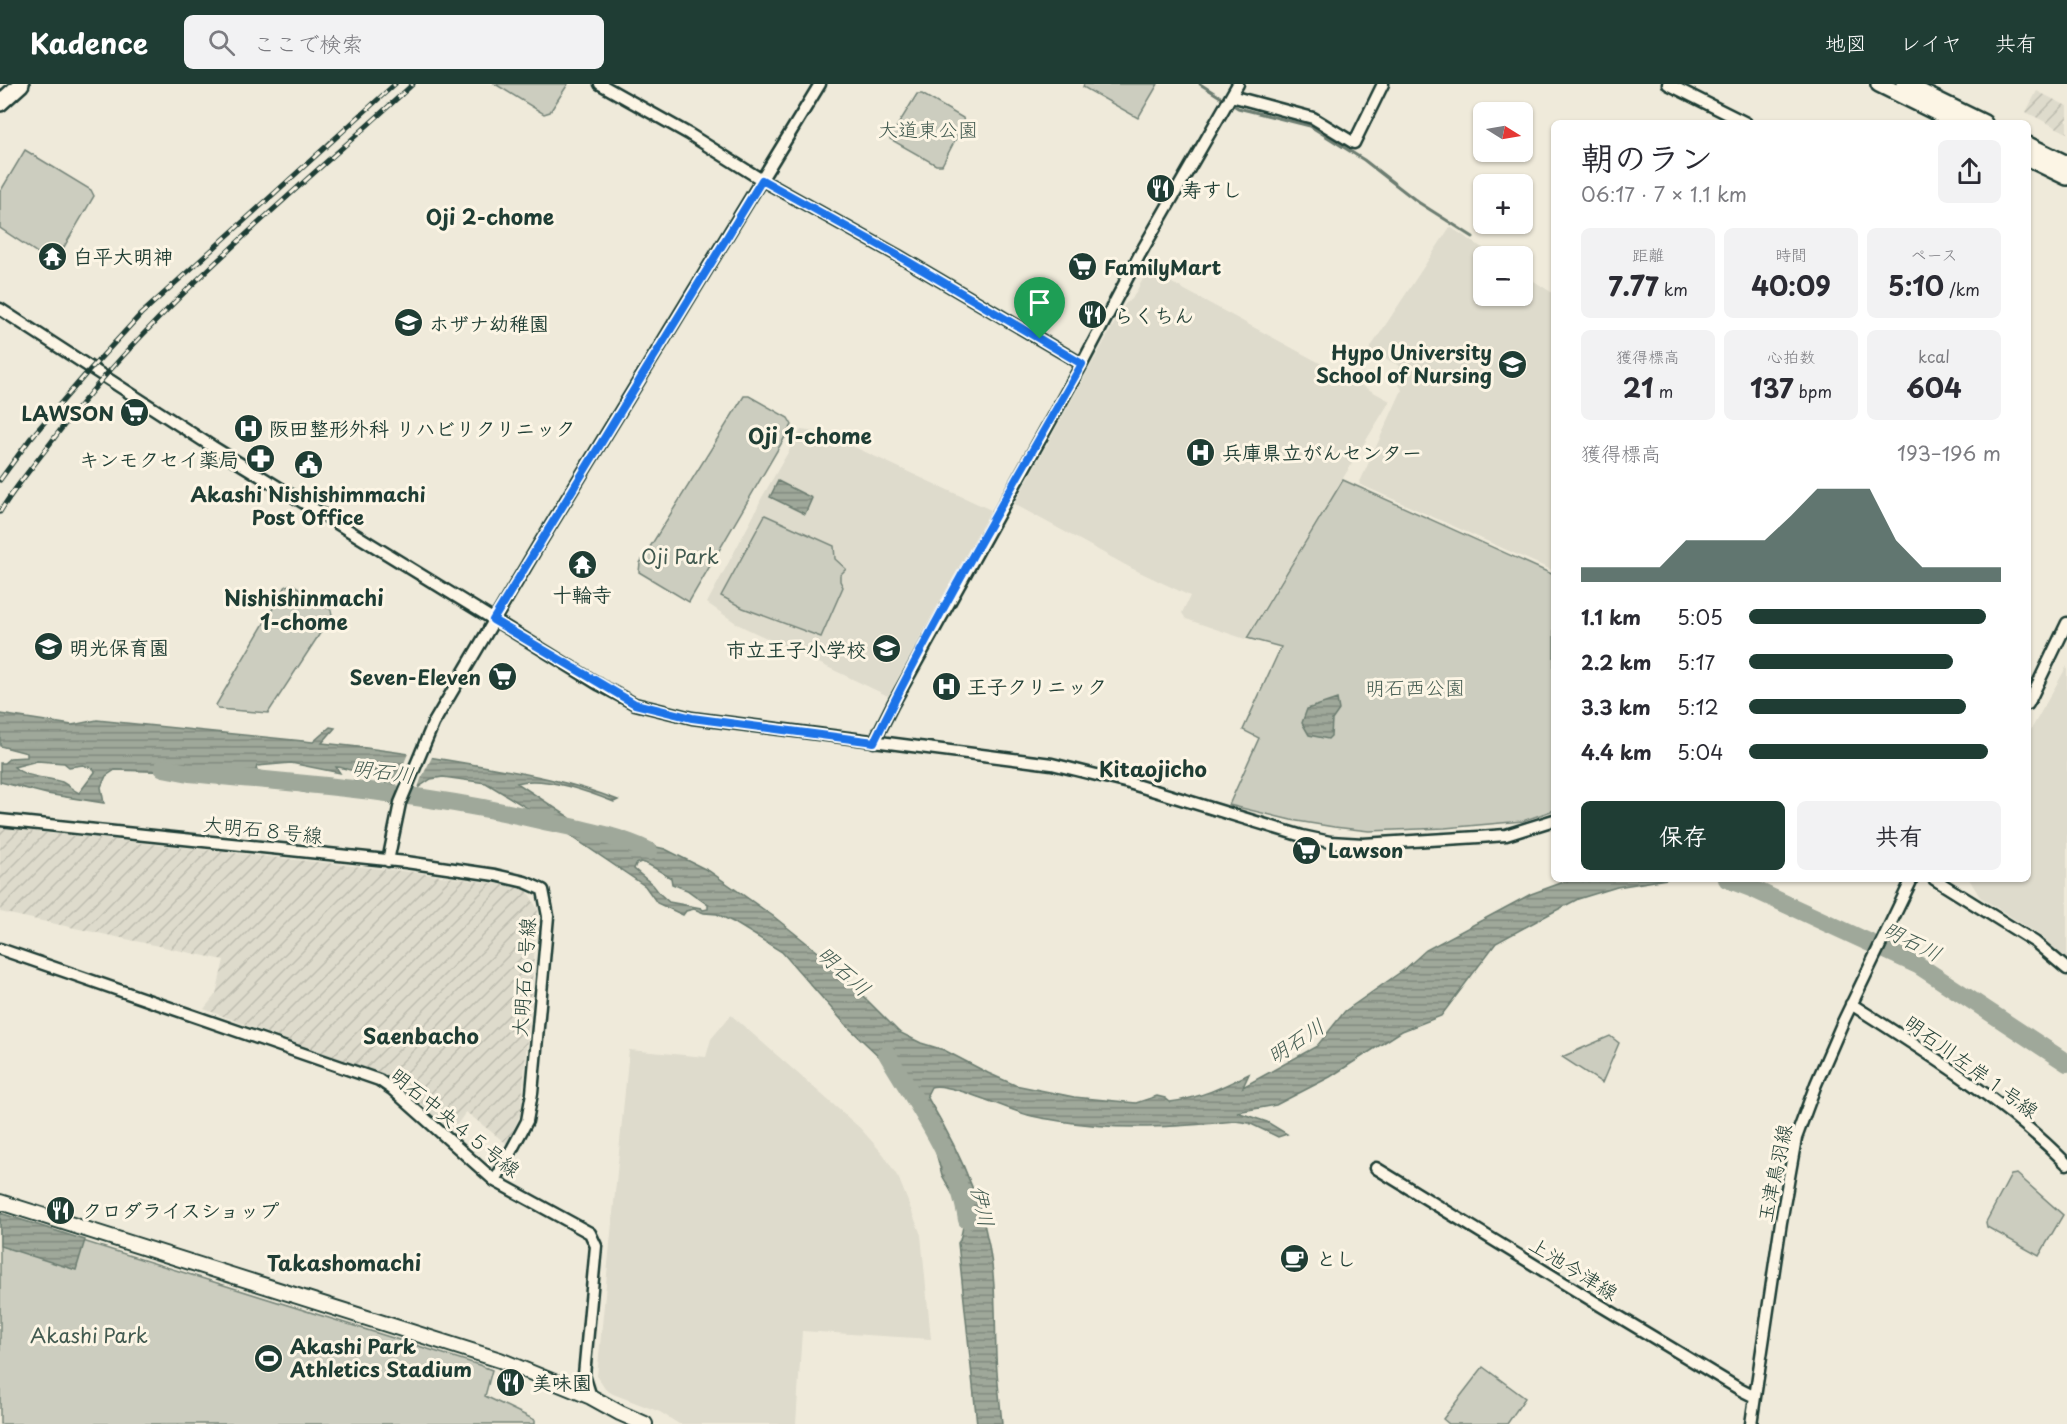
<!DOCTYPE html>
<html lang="ja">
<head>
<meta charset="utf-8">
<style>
  :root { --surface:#fff; --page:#f2f2f3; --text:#2b2b33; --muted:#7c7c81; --accent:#1f3d34 }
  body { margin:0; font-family:"Playpen Sans","Klee One",sans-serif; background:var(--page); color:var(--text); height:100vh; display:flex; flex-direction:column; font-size:22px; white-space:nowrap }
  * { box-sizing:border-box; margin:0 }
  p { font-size:20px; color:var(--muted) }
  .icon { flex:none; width:33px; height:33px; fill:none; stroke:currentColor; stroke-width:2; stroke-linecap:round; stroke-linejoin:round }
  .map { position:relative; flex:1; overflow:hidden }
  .side { position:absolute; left:1551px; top:36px; width:480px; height:762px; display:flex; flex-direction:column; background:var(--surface); border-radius:9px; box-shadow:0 2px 4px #0004 }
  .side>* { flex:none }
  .needle { width:39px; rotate:101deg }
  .buttons { position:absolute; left:1473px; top:18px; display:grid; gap:12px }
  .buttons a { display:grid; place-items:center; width:60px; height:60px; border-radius:9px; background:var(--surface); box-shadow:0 2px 4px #0004; font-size:30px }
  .pin { position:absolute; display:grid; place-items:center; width:51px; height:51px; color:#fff; margin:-62px -26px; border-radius:50% 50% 50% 0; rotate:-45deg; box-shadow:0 0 6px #0007 }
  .pin .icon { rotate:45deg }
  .round { display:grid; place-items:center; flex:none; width:63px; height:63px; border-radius:9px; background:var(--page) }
  .head { display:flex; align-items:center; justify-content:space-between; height:102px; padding:0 30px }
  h1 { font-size:33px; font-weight:700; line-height:45px }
  .stats { display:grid; grid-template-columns:repeat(3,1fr); gap:9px; height:102px; padding:6px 30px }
  .stats div { display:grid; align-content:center; border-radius:9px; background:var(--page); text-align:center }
  .stats b { font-size:26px; font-weight:700 }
  .stats small { font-size:16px; font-weight:400 }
  .stats p { font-size:16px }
  .chart { height:168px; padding:12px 30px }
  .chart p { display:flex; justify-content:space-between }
  .chart svg { width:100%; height:108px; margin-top:6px; fill:var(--accent); opacity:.7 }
  .primary-button { display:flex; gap:12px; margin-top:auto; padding:12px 30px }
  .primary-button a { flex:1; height:69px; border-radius:9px; background:var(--accent); color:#fff; font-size:24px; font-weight:700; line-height:69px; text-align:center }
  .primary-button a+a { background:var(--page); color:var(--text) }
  ul { padding:0 30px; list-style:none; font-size:20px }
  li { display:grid; grid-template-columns:96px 72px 1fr; align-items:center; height:45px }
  li i { height:15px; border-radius:8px; background:var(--accent) }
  header { display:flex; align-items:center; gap:36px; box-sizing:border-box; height:84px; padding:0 30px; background:var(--accent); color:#fff }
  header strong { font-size:28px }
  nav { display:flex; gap:33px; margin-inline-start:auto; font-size:21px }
  .search { width:420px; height:54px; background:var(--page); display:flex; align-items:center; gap:15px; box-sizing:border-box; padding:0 21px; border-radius:9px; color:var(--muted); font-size:22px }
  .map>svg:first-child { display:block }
  .built { fill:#dedbcc }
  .industrial { fill:url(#industrial-furrows) }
  .green { fill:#cccdbf; stroke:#76857a; stroke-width:1.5 }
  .water { fill:url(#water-rules); stroke:#6c7d71; stroke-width:1.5; fill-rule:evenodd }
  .pier { fill:#efeada }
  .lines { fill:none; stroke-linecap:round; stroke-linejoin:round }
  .stream { stroke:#6c7d71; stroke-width:3 }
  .river { stroke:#9fa89a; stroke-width:18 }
  .tertiary-casing { stroke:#1f3d34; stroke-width:15 }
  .primary-casing { stroke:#1f3d34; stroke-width:18 }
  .trunk-casing { stroke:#1f3d34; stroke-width:20 }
  .tertiary { stroke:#fcf5e5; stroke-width:10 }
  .primary { stroke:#fcf5e5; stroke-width:14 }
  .trunk { stroke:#fcf5e5; stroke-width:15 }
  .rail-casing { stroke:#1f3d34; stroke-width:5 }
  .rail { stroke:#fcf5e5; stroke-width:3; stroke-dasharray:9; stroke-linecap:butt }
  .route-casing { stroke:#fff; stroke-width:12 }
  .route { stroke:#1a73e8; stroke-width:8 }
  .labels { text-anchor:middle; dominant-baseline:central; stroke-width:6; stroke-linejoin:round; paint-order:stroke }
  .park-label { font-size:20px; fill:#425a50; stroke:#fcf5e5 }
  .poi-label { font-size:20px; font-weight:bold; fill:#1f3d34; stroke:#fcf5e5; text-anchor:start }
  .street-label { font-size:20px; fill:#1f3d34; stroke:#fcf5e5 }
  .neighbourhood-label { font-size:21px; font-weight:bold; fill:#1f3d34; stroke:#fcf5e5 }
  .water-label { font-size:21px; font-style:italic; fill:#455d53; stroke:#fcf5e5 }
</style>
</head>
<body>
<header>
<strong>Kadence</strong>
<div class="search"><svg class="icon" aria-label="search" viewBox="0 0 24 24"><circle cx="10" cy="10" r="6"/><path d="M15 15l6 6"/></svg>ここで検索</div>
<nav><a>地図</a><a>レイヤ</a><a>共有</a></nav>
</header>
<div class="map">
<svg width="2067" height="1340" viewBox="0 0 2067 1340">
  <defs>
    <pattern id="industrial-furrows" width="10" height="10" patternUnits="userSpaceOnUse" patternTransform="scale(1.5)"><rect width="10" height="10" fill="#dedbcc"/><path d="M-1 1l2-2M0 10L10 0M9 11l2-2" fill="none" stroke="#bebdb0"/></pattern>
    <pattern id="water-rules" width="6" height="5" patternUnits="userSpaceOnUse" patternTransform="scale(1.5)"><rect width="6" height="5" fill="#9fa89a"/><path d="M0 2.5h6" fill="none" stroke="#818a7e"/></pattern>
  </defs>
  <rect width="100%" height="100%" fill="#efeada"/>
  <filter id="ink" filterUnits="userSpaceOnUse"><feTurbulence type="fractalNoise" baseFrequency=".0167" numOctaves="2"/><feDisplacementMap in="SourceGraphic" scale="12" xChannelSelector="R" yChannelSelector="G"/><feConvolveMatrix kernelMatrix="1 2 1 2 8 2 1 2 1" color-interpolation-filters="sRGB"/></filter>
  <g filter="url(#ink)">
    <!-- built -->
    <path class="built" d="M1450,143l45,29h-11v40h38l1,-22 31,20v277l-195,-87 43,-94 -5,-9 3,-15 -31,-16z
      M1148,186l242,131 -145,238 -59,-20 -4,-6 8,-17 -59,-28 -117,-64 111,-200 7,-5z
      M801,346l23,3 167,77 -103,186 -149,-71 -32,-22 47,-88 7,-16z
      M2067,582v295l-26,-25 -61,-39 -11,-18h59v-144z
      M731,931l129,113 24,27 15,24 22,56 10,104 -129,-8 -6,93h-117l-19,-12 -47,-18 -8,-5 -8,-13 32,-326 77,7 5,-18z"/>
    <!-- industrial -->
    <path class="industrial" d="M2037,7l30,15v27l-41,-21z
      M0,744l412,44 114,16 12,22 -17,203 -14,31 -41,-32 -16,22 -49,-51 -197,-74 12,-15 8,-34 -224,-48z"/>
    <!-- green -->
    <path class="green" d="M495,0h73l-18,28 -6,2z
      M1084,0h74l-20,34 -55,-31z
      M917,10h5l41,24 1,5 -22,42h-6l-46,-26 1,-3z
      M25,66l66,40 3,6 -40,68 -54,-36v-36z
      M744,312h5l39,22 4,7 -103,177 -50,-30 1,-9z
      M1343,396l211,95v235l-31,11 -78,7 -76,3 -35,-4 -43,-7 -62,-15 30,-67 -16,-8 38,-83 -34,-9z
      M765,431l69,31 1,13 11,10 -6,6v6l3,6 -22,50 -78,-29 -22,-12z
      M293,500l38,26 1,5 -64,98 -50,-4 -2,-4 70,-119z
      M1610,952l9,7 -17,40 -40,-26z
      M2017,1090l46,41 -24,41 -52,-29 -1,-5 25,-47z
      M0,1131l479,150 13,5 -7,26 50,24v4h-535z
      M1483,1283l42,31 -18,26h-58l-6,-5z"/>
    <!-- water -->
    <path class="water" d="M778,397l34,17 -7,16 -35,-17z
      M1337,615l2,11 -7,10 -1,16 -3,3 -19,-4 -7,-12 5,-14z
      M0,630l72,11 25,-5 216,22 17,-15 5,1 -13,15c52,5 103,13 154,22 49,8 96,17 142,35l-4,2c-25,-10 -71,-27 -97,-19l52,34 20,17 9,-1 67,16 44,22 64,45 50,40 76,76 22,11 23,7 44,23 27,12 59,12 62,6 21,-7 8,2 5,4c30,-4 53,-15 79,-28l-6,13 74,-41 28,-35 60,-42 21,-19 105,-56 41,-15h95l-50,8 -39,12 -23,12 -59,32 -55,73 -39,15 -72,46 -54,28 -39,7 30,10 20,12 -9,3 -29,-14 -14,-2c-59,6 -117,10 -175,0 -11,-2 -22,-3 -32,-6 -20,-5 -81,-34 -97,-28l-4,8 2,5c30,50 56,106 63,165 4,30 3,61 4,91 1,23 4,45 6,68h-25l-19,-181 2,-3 5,-22 -2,-5 -21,-38 -17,-64 -3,-7 -21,-27 -55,-52 -64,-73 -47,-29 -18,-9 -13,-1 -10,-4 -8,2 -3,4 -26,-12 -12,-17 -95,-64 -64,-39 -43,-6 -12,2 -12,8 -10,14 -11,7 -15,-9 4,-24c-9,-6 -20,-3 -31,-4 -7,0 -12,-4 -20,-4l4,6 -49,-10 -34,3 -1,4 33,11 19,12 -50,-10 -13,-6 -25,8 -7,-5 -6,-7 -92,-3 -9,6 -5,11 3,16 -57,-9 -47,-12v-19h4l6,-5 17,-1v-4l-27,-7zM37,677l27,2 5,4 14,-2 11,4 1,3 -16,21c-6,-3 -11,-8 -17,-11 -15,-5 -36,-4 -48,-15zM641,778c10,2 20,11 30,16l1,6 15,6 21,15v4l-5,1 -2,-2 -32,-6 -9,-8 -7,-9 -19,-16 2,-5z
      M0,1129l85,27 -9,30 -76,-24z"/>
    <!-- pier -->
    <path class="pier" d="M409,667l24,4 -12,24 -6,18 -9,12 -9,2 -7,-4 10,-34z"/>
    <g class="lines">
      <!-- stream -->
      <path class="stream" d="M1200,0l25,16
        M1230,19l8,5 72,18 54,34 54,42 55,35"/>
      <!-- river -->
      <path class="river" d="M163,684l26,5c119,11 239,20 355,48 36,8 72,14 105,30
        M1727,795l24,9 167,77 149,98
        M887,970c31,52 71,106 80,166"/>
      <defs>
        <path id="tertiary" d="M600,0l89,50 73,46 135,75 185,109
          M1668,0l78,39
          M1231,12l82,22 41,25 29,-59
          M0,225l213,138 387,238 35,19 57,14 360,46 77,19 173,53 28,6 33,2 116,-7 27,-2 48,-15
          M2028,620l39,-81
          M874,658l19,-38 189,-340 58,-110 98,-170
          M0,736l406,42 89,13 30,7 18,8 5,26 -16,177 -5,28 -32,60
          M388,777l12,-58 33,-79 105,-178 282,-462
          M1934,795l101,63 32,27
          M0,865l379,131 13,9 103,92 95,52 6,13 -12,129 7,22
          M1851,920c75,48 153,96 216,160
          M1376,1084l222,136 143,86 14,7
          M1751,1340l30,-202 15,-84 20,-54 26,-60 70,-145"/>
        <path id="primary" d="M0,1118l500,158 91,37 29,16 25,11"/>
        <path id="trunk" d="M1879,0l79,39
          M1904,0l80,39
          M0,19l21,-19
          M2028,61l39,19
          M2028,74l39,19"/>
      </defs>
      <!-- tertiary casing -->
      <use href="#tertiary" class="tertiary-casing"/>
      <!-- primary casing -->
      <use href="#primary" class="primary-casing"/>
      <!-- trunk casing -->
      <use href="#trunk" class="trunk-casing"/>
      <!-- tertiary -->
      <use href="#tertiary" class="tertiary"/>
      <!-- primary -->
      <use href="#primary" class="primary"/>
      <!-- trunk -->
      <use href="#trunk" class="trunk"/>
      <defs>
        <path id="rail" d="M0,396l30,-41 55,-64 56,-61 254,-230
          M0,428c13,-22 30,-42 46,-63 103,-140 240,-248 367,-365"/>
      </defs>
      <!-- rail casing -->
      <use href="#rail" class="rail-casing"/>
      <!-- rail -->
      <use href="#rail" class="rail"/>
    </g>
  </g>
  <g class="lines" filter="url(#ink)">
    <defs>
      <path id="route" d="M762,96l135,75 185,109c-71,125 -145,249 -208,378l-182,-24 -57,-14 -142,-84z"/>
    </defs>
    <!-- route casing -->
    <use href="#route" class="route-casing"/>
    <!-- route -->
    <use href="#route" class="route"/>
  </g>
  <!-- icons -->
  <defs>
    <symbol id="restaurant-disc" viewBox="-11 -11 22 22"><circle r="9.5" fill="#1f3d34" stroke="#fcf5e5"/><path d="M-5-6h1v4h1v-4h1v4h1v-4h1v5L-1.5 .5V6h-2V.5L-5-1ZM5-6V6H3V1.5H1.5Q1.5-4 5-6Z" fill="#fff"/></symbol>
    <symbol id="temple-disc" viewBox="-11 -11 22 22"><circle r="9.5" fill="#1f3d34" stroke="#fcf5e5"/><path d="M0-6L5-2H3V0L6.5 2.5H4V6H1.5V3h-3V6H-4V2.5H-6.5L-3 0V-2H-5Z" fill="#fff"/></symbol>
    <symbol id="supermarket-disc" viewBox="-11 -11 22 22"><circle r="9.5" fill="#1f3d34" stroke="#fcf5e5"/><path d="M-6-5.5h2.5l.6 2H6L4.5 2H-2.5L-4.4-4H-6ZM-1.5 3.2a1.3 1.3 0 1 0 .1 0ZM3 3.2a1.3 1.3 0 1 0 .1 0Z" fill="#fff"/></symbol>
    <symbol id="school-disc" viewBox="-11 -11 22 22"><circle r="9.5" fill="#1f3d34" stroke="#fcf5e5"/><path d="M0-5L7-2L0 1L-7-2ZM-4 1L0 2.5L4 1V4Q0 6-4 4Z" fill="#fff"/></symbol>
    <symbol id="university-disc" viewBox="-11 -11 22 22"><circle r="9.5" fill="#1f3d34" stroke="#fcf5e5"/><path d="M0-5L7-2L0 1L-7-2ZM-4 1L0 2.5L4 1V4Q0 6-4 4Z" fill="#fff"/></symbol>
    <symbol id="hospital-disc" viewBox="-11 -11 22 22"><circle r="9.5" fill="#1f3d34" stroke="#fcf5e5"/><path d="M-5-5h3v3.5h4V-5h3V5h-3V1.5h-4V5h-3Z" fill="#fff"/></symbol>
    <symbol id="pharmacy-disc" viewBox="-11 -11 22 22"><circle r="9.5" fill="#1f3d34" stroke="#fcf5e5"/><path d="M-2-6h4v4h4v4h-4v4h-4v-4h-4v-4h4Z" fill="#fff"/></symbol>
    <symbol id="civic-disc" viewBox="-11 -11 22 22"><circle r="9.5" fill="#1f3d34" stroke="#fcf5e5"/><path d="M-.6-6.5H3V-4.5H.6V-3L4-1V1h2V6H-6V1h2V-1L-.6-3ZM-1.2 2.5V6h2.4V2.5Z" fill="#fff"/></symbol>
    <symbol id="cafe-disc" viewBox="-11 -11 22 22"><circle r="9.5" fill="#1f3d34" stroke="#fcf5e5"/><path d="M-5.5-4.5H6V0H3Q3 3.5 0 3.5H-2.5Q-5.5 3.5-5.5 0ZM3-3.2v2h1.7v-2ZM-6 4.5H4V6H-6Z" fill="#fff"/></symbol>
    <symbol id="stadium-disc" viewBox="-11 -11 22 22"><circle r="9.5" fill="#1f3d34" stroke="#fcf5e5"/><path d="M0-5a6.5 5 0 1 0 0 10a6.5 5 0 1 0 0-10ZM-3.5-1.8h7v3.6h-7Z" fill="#fff"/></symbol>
  </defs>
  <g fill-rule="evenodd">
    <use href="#restaurant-disc" x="1144" y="88" width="33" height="33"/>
    <use href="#temple-disc" x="36" y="156" width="33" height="33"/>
    <use href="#supermarket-disc" x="1066" y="166" width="33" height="33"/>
    <use href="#restaurant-disc" x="1076" y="214" width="33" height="33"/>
    <use href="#school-disc" x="392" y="222" width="33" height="33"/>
    <use href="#university-disc" x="1496" y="264" width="33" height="33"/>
    <use href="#supermarket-disc" x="118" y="312" width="33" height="33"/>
    <use href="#hospital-disc" x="232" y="328" width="33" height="33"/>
    <use href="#hospital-disc" x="1184" y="352" width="33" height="33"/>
    <use href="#pharmacy-disc" x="244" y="358" width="33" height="33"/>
    <use href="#civic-disc" x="292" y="364" width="33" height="33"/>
    <use href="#temple-disc" x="566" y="464" width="33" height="33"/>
    <use href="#school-disc" x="32" y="546" width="33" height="33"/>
    <use href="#school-disc" x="870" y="548" width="33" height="33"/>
    <use href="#supermarket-disc" x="486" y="576" width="33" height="33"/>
    <use href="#hospital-disc" x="930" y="586" width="33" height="33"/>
    <use href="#supermarket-disc" x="1290" y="750" width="33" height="33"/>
    <use href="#restaurant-disc" x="44" y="1110" width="33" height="33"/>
    <use href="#cafe-disc" x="1278" y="1158" width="33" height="33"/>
    <use href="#stadium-disc" x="252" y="1258" width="33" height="33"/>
    <use href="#restaurant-disc" x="494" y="1282" width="33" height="33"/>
  </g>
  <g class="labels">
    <!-- park labels -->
    <g class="park-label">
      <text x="928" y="45">大道東公園</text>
      <text x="680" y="472">Oji Park</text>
      <text x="1415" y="603">明石西公園</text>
      <text x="89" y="1251">Akashi Park</text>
    </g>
    <!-- poi labels -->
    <g class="poi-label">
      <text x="1182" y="105">寿すし</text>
      <text x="73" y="172">白平大明神</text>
      <text x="1104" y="183">FamilyMart</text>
      <text x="1114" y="231">らくちん</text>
      <text x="429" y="239">ホザナ幼稚園</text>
      <text x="1492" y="268" text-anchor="end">Hypo University<tspan x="1492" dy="23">School of Nursing</tspan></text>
      <text x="114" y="329" text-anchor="end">LAWSON</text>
      <text x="269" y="344">阪田整形外科 リハビリクリニック</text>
      <text x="1222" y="368">兵庫県立がんセンター</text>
      <text x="239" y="375" text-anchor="end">キンモクセイ薬局</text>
      <text x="308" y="410" text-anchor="middle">Akashi Nishishimmachi<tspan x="308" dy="23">Post Office</tspan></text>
      <text x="582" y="510" text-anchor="middle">十輪寺</text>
      <text x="69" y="563">明光保育園</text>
      <text x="866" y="565" text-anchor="end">市立王子小学校</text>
      <text x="481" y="593" text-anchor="end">Seven-Eleven</text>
      <text x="967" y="602">王子クリニック</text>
      <text x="1328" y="766">Lawson</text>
      <text x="82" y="1126">クロダライスショップ</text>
      <text x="1316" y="1174">とし</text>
      <text x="290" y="1262">Akashi Park<tspan x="290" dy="23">Athletics Stadium</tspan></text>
      <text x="532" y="1298">美味園</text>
    </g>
    <!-- street labels -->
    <g class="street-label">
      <text transform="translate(263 745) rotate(6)">大明石８号線</text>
      <text transform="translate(523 893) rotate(-86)">大明石６号線</text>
      <text transform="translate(1972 982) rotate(36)">明石川左岸１号線</text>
      <text transform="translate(456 1038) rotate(39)">明石中央４５号線</text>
      <text transform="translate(1774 1089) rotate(-78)">玉津鳥羽線</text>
      <text transform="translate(1574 1184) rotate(32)">上池今津線</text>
    </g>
    <!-- neighbourhood labels -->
    <g class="neighbourhood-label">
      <text x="490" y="132">Oji 2-chome</text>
      <text x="810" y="351">Oji 1-chome</text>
      <text x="304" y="513">Nishishinmachi<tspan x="304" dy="24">1-chome</tspan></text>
      <text x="1153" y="684">Kitaojicho</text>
      <text x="421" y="951">Saenbacho</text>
      <text x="344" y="1178">Takashomachi</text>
    </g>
    <!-- water labels -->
    <g class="water-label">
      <text transform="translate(383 686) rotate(8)">明石川</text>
      <text transform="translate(1913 856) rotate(27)">明石川</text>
      <text transform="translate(845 886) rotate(42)">明石川</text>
      <text transform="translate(1295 956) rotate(-33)">明石川</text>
      <text transform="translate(984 1122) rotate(78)">伊川</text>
    </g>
  </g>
</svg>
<div class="buttons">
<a><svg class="needle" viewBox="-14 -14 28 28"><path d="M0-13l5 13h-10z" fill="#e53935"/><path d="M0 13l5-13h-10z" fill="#7c7c81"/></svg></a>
<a>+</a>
<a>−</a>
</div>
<div class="pin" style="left:1040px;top:255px;background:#1e9e55"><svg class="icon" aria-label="arrive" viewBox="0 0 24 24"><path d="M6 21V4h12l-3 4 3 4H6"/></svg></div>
<section class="side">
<div class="head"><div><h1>朝のラン</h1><p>06:17 · 7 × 1.1 km</p></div><a class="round"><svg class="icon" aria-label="share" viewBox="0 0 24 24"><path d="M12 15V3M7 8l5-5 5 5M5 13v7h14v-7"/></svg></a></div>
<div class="stats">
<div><p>距離</p><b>7.77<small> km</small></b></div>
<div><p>時間</p><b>40:09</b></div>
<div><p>ペース</p><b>5:10<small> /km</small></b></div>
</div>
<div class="stats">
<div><p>獲得標高</p><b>21<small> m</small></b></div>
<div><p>心拍数</p><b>137<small> bpm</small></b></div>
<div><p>kcal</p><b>604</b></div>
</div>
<div class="chart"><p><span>獲得標高</span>193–196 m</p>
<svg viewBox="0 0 160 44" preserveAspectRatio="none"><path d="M0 44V38L10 38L20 38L30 38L40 27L50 27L60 27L70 27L80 17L90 6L100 6L110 6L120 27L130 38L140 38L150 38L160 38V44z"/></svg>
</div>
<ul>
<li><b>1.1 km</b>5:05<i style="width:94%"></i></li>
<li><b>2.2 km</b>5:17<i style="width:81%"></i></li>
<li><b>3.3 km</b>5:12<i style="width:86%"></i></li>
<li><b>4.4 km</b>5:04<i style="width:95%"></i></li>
</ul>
<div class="primary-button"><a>保存</a><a>共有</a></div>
</section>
</div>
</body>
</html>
